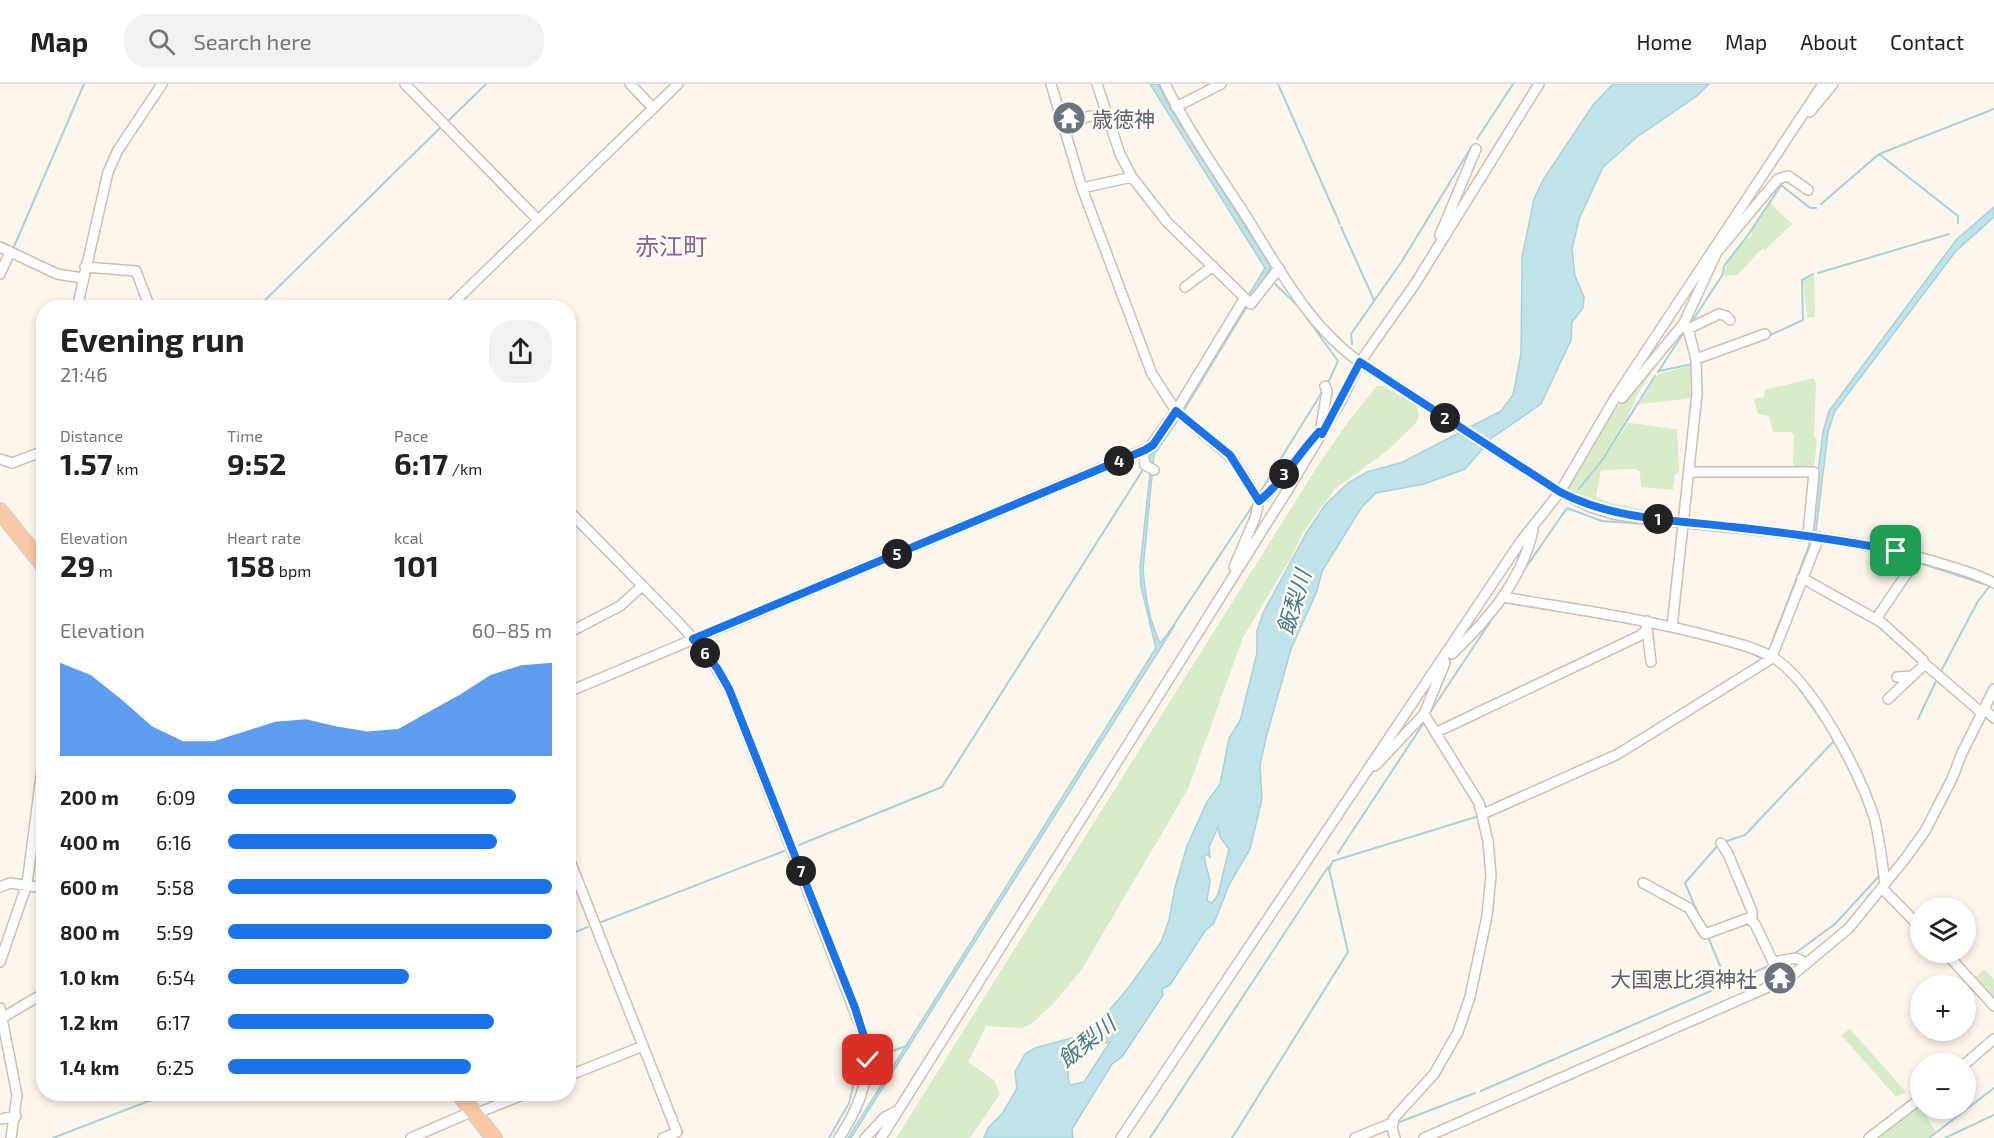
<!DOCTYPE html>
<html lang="en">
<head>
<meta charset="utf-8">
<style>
  :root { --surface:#fff; --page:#f2f2f2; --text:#222; --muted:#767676; --line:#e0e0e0; --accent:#1a73e8 }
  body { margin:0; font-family:"Exo 2","Noto Sans JP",sans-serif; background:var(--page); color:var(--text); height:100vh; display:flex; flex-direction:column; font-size:22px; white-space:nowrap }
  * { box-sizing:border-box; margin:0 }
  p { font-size:20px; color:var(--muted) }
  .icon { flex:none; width:33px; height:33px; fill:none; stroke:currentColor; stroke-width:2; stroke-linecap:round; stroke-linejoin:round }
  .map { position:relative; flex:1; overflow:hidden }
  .side { position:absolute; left:36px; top:216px; width:540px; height:801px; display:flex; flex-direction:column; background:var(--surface); border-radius:24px; box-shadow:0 3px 9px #0003 }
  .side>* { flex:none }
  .buttons { position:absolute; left:1910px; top:813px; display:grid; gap:12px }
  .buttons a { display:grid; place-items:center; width:66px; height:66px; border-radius:50%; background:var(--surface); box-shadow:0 3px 9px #0003; font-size:30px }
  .pin { position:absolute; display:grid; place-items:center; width:51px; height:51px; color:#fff; margin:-26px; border-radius:12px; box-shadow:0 3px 9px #0006 }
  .km { position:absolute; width:30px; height:30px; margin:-15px; border-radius:50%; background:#222; color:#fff; font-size:16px; line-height:30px; text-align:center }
  .round { display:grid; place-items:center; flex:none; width:63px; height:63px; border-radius:24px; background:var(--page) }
  .head { display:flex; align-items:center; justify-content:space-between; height:102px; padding:0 24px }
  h1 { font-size:33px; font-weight:700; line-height:45px }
  .metrics { display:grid; grid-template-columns:repeat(3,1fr); gap:9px; height:102px; padding:6px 24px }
  .metrics div { display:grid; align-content:center }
  .metrics b { font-size:30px; font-weight:700 }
  .metrics small { font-size:16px; font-weight:400 }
  .metrics p { font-size:16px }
  .chart { height:168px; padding:12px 24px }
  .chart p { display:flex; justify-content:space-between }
  .chart svg { width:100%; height:108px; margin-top:6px; fill:var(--accent); opacity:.7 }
  ul { padding:0 24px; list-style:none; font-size:20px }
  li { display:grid; grid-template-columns:96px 72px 1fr; align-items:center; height:45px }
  li i { height:15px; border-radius:8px; background:var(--accent) }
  header { display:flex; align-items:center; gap:36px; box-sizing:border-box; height:84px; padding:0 30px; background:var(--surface); border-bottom:2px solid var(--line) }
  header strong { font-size:28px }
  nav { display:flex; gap:33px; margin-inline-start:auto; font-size:21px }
  .search { width:420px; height:54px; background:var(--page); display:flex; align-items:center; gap:15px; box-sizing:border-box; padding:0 21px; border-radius:24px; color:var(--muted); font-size:22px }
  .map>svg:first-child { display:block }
  .green { fill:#d8ecc9 }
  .water { fill:#bfe3e8; stroke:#a5d3da; stroke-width:1.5; fill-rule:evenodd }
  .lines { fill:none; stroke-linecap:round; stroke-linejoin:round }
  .stream { stroke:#a5d3da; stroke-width:2 }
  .minor-casing { stroke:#d1beb0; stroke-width:12 }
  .trunk-casing { stroke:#dad1cd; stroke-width:18 }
  .minor { stroke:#fff; stroke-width:9 }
  .trunk { stroke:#f9c8a4; stroke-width:15 }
  .route-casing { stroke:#fff; stroke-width:12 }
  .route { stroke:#1a73e8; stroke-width:8 }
  .labels { text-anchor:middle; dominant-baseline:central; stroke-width:5; stroke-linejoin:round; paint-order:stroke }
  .worship-label { font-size:21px; fill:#5b616d; stroke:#fffaf3; text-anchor:start }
  .water-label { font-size:22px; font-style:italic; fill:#437c86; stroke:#fffaf3 }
  .quarter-label { font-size:24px; fill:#846695; stroke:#fffaf3 }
</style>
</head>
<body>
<header>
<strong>Map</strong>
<div class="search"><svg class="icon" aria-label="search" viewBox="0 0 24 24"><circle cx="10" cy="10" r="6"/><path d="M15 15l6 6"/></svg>Search here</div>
<nav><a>Home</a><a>Map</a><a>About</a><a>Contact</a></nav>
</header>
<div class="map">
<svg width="1994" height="1054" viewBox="0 0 1994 1054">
  <rect width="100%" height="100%" fill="#fdf6ec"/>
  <!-- green -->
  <path class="green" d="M1770,119l22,21 -27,26 -3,-1 -25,26 -12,1c-2,-14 15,-37 27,-40l-1,-4z
    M1814,192l1,41 -8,1 -4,-39z
    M1676,250l-39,61 -11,27 -23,37 -25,30 26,-30 24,-36c17,1 32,5 49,6l2,42 -4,4 -2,15 -32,-3 -1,-15 -4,-3 -35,1 -5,27 15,6 58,11 -57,-5 -43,-17 -1,-4 45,-76z
    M1693,281v33l-54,6 19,-30z
    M1814,294l2,5 -2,53 3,4 -3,27 -21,2 1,-34 -3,-3h-18l-4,-16 -11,-2 -4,-15 10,-2 1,-7z
    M1377,302h6l34,20 2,10 -4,8 -27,26 -53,39 -32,43 -12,26 -48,79 -55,152 -106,180 -30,36 -22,20 -9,3 -35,-2 -18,36 26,18 6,14 -30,44h-74l421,-671 33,-48z
    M1984,885l10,10v23l-20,-23z
    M1850,945l56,63 -1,1 -9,4 -55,-62z
    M1919,1020l17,28 -8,6h-48l-1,-3z"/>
  <!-- water -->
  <path class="water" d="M1150,0h8l12,24 101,159 -91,150 -26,38 -11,114c2,25 6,52 17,74l15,-18 -324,513h-3l308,-490 -15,-61 -1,-19 10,-95v-6l-4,-4 119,-195z
    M1613,0h96l-12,12 -60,41 -34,30 -24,52 -7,30 3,27 9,21 -1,11 -11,14 -1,18 -30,64 -49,34 -27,31 -41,15 -48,9 -14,14 -40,64 -5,20 -26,58 -25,89 -6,27 2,34 -12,50 -21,36 -15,38 -9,8 -35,54 -8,4 1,6 -41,62 -10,7 -40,65 1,9h-89l4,-10 14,-14 15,-26 -2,-16 10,-18 10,-6 55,-15 39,-46 32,-45 8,-22 6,-33 12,-41 20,-44 13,-18 9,-46 11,-17 17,-68v-22l6,-18 44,-81 18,-27 23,-22 19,-11 36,-10 98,-51 12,-16 8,-41 1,-97 12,-58 9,-19 50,-75zM1218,743l2,10 9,12 -11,46 -6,8 -5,-2 3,-20 -6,-24 2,-3 4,3 -1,-10zM1110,958l-26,40 -14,3c-10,-26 21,-40 40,-43z
    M1994,123v10l-38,34 -121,160 -7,21 -13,108 -45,113 -2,-1 41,-107 14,-113 6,-21 127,-171z"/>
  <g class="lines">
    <!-- stream -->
    <path class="stream" d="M1278,0l62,140
      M447,38l39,-38
      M1477,55l36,-55
      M1879,70l79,62v7
      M1781,101l29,23h6
      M1821,120l58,-50 115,-45
      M1341,143l33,73
      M13,165l71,-165
      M1818,189l131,-39
      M1273,198l26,25 39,54 -11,24
      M257,224l184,-181
      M1691,239l32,-49 1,-8 24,-31 36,-54
      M1766,253l37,-17 -1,-40 11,-6
      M1352,260l-1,-10 51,-73 70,-115
      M1659,287l34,-7
      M1658,288l26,-40
      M1579,405l24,-30 52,-83
      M1259,410l63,-102
      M1864,466l47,10
      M1923,480l64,21
      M1522,489l45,-65 35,13 69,5
      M1169,548l86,-130
      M1745,566l18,9
      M1940,589l38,-72 11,-14
      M1794,598l9,12
      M1805,613l17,24
      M1429,630l65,-98
      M1918,635l19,-40
      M1827,644l12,21
      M1724,758l21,-7 89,-94
      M799,761l143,-58 202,-319
      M1338,769l87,-132
      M1700,834l-15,-35 34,-39
      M599,839l185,-72
      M568,851l20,-8
      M1708,853l20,48
      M1794,870l41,-30 45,-49
      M876,973l30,-11
      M1481,1007l292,-127
      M1417,1016l23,-26 19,-36
      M1397,1039l78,-30
      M53,1054l114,-44
      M829,1054l20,-35 9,-39
      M1150,1054l178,-271
      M1232,1054l116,-186 -19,-83 4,-8 146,-45
      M1929,1054l65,-50
      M1945,1054l49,-23"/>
    <defs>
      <path id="minor" d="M405,0l133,136
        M630,0l23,24
        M1051,0l31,104 70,186 24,37 57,48 26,42 -4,17 -21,49
        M1097,0l23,70 12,23
        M1165,0c23,46 53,89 81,132 32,51 64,112 114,146l200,130 30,15 23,7c106,16 213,16 316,46 22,7 45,12 65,23
        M1176,23l45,-23
        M1810,28l23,-28
        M1062,41l28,-9 19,2
        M1082,104l50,-11 35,45 84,82 28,-36
        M1440,151l36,-86
        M0,163l57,27 26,4
        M85,183l51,4 14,37
        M0,190l10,-22
        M1185,203l28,-21
        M77,224l31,-136 10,-22 44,-66
        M448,224l230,-224
        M1688,245l31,-15 7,2 4,4
        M1696,275l69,-25
        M1622,314l62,-75 33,-71 61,-73 10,-3 20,14
        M1320,349l7,-42 -2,-5
        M1143,367l2,14 9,5
        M0,375l12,4 32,-12
        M1691,388h123l-6,63
        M1259,417l11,-9 47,-57
        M568,426l112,114 29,33 20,32 134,344c10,40 -2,72 -24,105
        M1802,494l79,44 42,38v5
        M1503,513c69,12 138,21 206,39 22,6 48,11 68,24 39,28 82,112 97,157 6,22 8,45 11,67
        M1876,535l42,-62
        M1672,543l25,-233 -1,-35 -8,-30 -6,-4
        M1647,545l4,33
        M568,549l52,-27 22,-20
        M1452,570c36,-35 70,-73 81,-124
        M1897,593l14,-1
        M568,608l581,-244 27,-37 68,-112
        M1888,615l37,-35 57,49
        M1984,625l10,9
        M1437,648l202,-96 7,-5 1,-10
        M1375,682l49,-52 21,-51
        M1483,730l135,-60 153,-95 48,-122
        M1721,759l7,11 24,57v8
        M568,772l109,276 -14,6
        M1643,799l46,25 16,26 44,-16 6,6 18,38 23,-4 10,5
        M0,803l10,-4 34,5
        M1882,804l38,39
        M1945,868l49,54
        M0,878l27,-78 17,-131
        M0,924l17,87 -6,43
        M2,934l42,-25
        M1965,980l29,-25
        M568,992l75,-30
        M475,1030l50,-20
        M0,1035l16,-3
        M411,1054l62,-27
        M865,1054l20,-21 12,-6
        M881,1054l406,-647 53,-88 20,-41 55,-78 124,-200
        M1121,1054l400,-597 39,-49 55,-94 208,-314
        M1355,1054l37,-15
        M1395,1054l-3,-10 2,-10 40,-44 24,-42 12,-35 17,-81 4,-41 -3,-34 -9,-38 -55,-89
        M1424,1054l365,-160 60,-50 56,-69 20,-28 27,-52 10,-26 32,-64
        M1869,1054l51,-39"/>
      <path id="trunk" d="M0,427l44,55
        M459,1010l35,44"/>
    </defs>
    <!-- minor casing -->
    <use href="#minor" class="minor-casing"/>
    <!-- trunk casing -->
    <use href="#trunk" class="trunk-casing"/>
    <!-- minor -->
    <use href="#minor" class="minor"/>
    <!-- trunk -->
    <use href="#trunk" class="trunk"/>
  </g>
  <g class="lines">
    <defs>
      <path id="route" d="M868,976l-1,-14 -12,-38 -126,-319 -12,-21 -24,-29 452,-189 8,-5 23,-34 54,44 29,46c24,-19 39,-47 60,-69l3,2 38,-72 200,130c54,28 114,28 173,35 55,6 109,13 163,24"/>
    </defs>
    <!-- route casing -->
    <use href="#route" class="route-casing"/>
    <!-- route -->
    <use href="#route" class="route"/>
  </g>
  <!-- icons -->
  <defs>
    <symbol id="temple-disc" viewBox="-11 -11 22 22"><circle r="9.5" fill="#6b7280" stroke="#fffaf3"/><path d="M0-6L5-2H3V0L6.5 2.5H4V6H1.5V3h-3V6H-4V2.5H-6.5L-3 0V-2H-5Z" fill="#fff"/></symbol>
  </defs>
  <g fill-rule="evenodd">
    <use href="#temple-disc" x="1050" y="15" width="38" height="38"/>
    <use href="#temple-disc" x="1761" y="875" width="38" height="38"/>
  </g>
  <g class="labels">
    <!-- worship labels -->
    <g class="worship-label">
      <text x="1092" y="34">歳徳神</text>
      <text x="1757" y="894" text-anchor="end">大国恵比須神社</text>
    </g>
    <!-- water labels -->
    <g class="water-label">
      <text transform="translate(1293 518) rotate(-73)">飯梨川</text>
      <text transform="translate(1086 957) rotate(-39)">飯梨川</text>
    </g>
    <!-- quarter labels -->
    <g class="quarter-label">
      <text x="671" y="161">赤江町</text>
    </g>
  </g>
</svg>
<div class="buttons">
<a><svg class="icon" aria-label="layers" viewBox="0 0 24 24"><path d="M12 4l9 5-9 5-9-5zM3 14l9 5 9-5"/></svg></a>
<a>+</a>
<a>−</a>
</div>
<div class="pin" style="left:1896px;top:467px;background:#1e9e55"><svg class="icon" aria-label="arrive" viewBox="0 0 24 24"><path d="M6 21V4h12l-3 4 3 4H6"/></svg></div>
<div class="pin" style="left:868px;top:976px;background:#d93025"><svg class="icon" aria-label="check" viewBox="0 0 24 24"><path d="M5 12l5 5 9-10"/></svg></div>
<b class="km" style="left:1658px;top:435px">1</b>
<b class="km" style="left:1445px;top:334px">2</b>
<b class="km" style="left:1284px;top:390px">3</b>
<b class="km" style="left:1119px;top:377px">4</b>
<b class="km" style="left:897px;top:470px">5</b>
<b class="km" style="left:705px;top:569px">6</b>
<b class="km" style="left:801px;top:787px">7</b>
<section class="side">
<div class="head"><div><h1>Evening run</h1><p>21:46</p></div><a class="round"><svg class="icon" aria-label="share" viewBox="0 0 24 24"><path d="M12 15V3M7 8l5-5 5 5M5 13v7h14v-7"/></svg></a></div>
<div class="metrics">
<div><p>Distance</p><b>1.57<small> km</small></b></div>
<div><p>Time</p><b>9:52</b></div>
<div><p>Pace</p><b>6:17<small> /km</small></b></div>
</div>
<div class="metrics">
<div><p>Elevation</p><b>29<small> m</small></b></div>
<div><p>Heart rate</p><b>158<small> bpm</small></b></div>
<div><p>kcal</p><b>101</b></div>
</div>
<div class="chart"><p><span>Elevation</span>60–85 m</p>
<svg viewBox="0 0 160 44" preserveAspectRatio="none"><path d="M0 44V6L10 11L20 21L30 32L40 38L50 38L60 34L70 30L80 29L90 32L100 34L110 33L120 26L130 19L140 11L150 7L160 6V44z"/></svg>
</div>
<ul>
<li><b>200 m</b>6:09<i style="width:89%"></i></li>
<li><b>400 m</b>6:16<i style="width:83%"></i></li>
<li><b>600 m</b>5:58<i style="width:100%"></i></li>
<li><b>800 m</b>5:59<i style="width:100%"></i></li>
<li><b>1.0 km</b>6:54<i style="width:56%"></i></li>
<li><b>1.2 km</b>6:17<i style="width:82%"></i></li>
<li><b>1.4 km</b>6:25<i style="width:75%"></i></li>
</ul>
</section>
</div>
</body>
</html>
